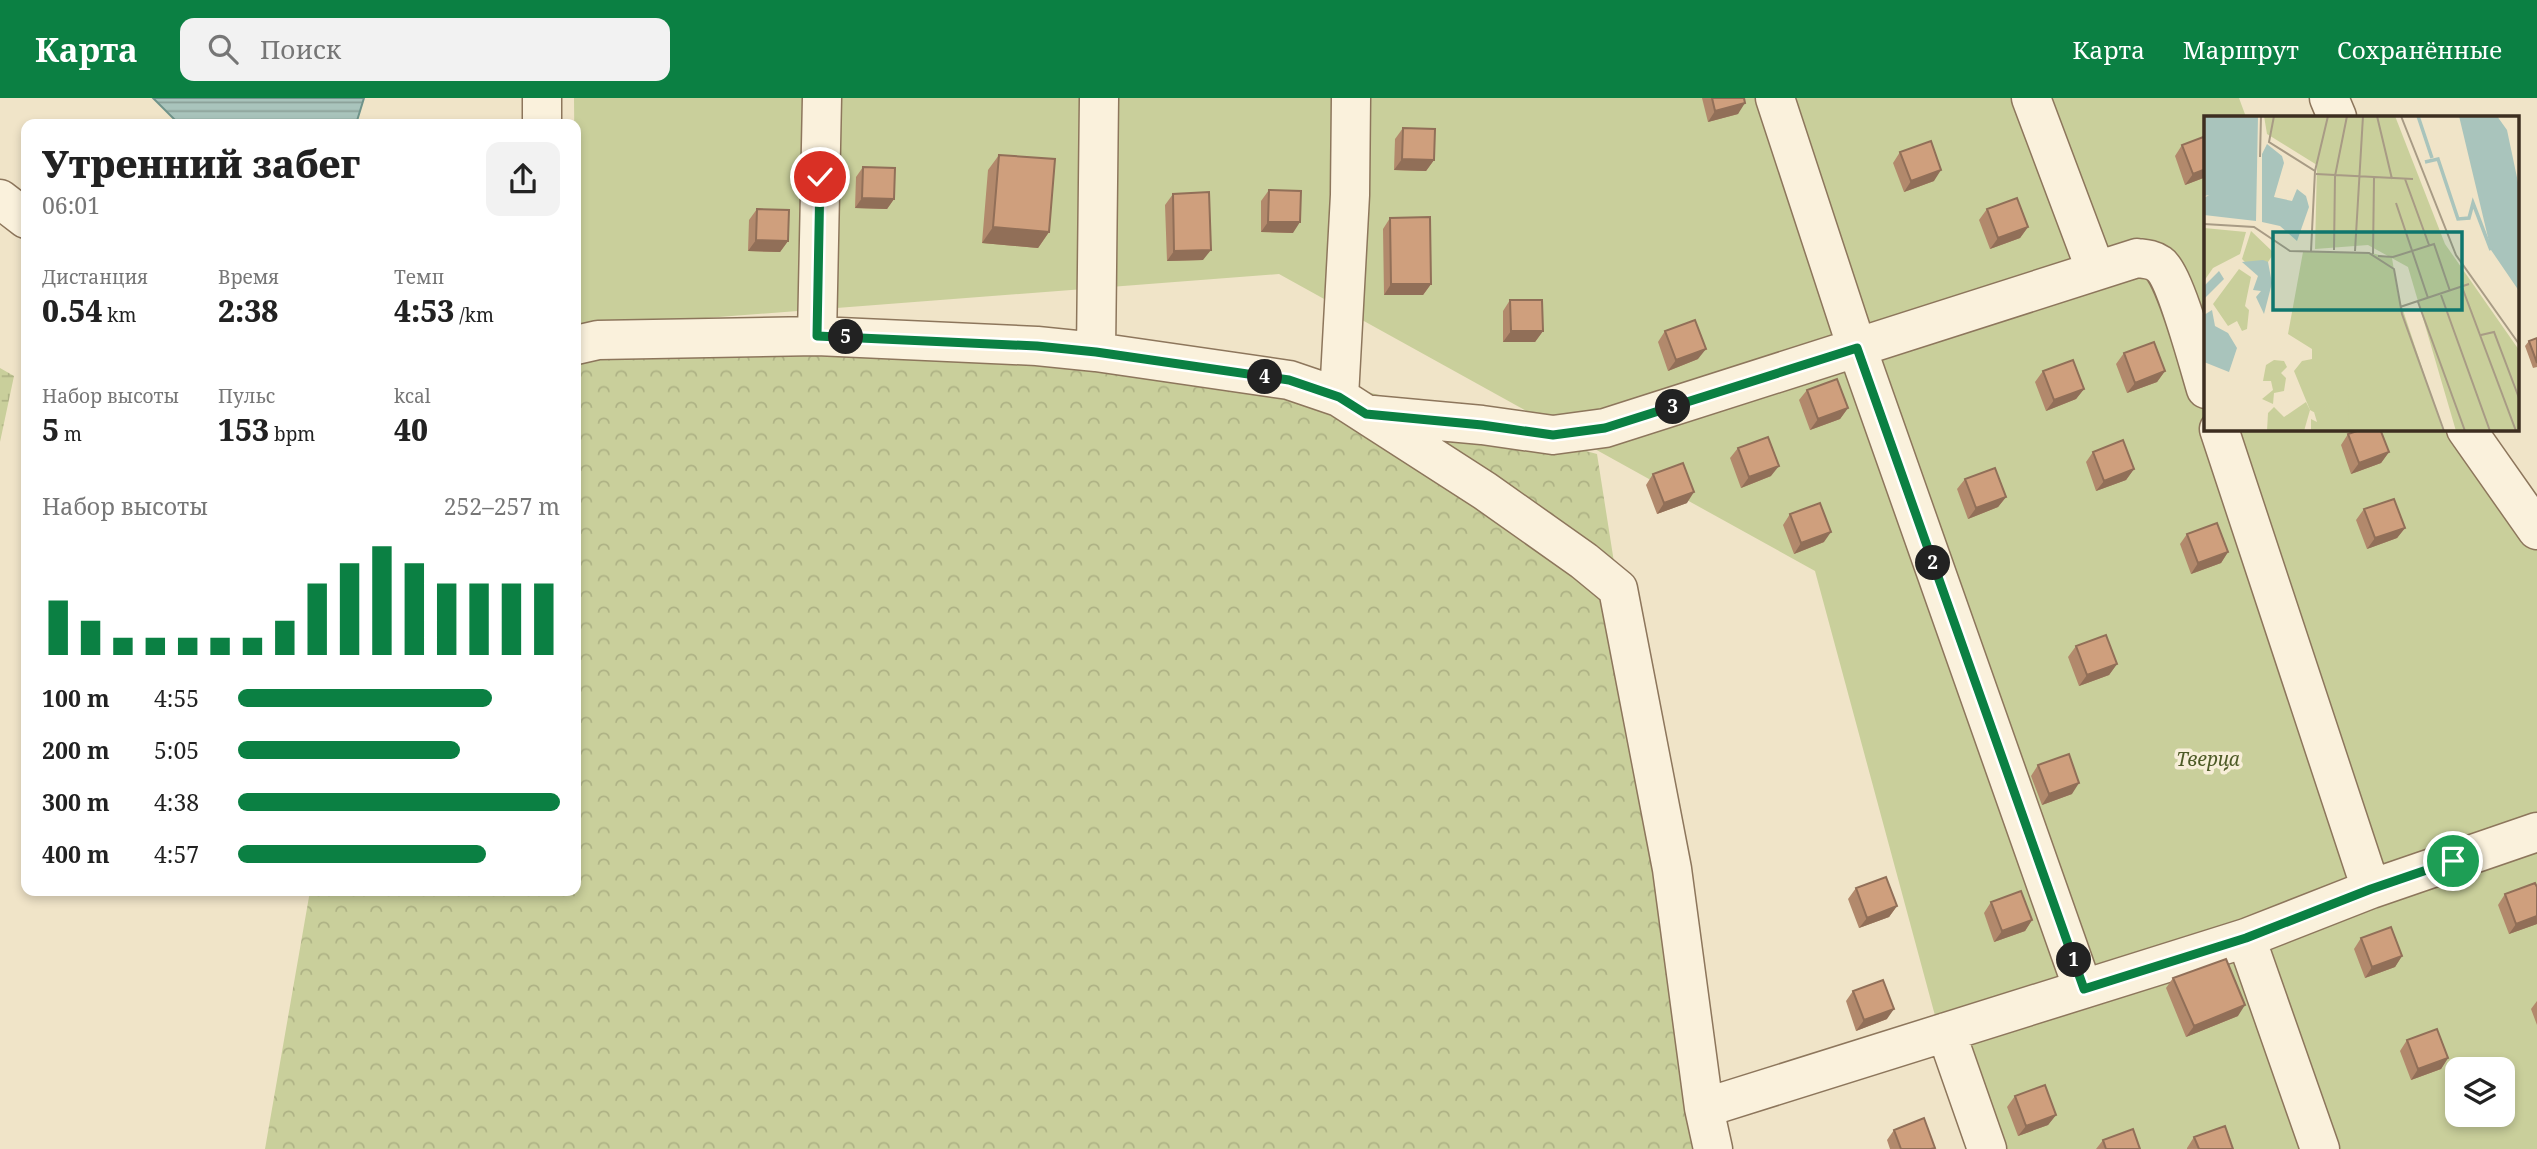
<!DOCTYPE html>
<html lang="ru">
<head>
<meta charset="utf-8">
<style>
  :root { --surface:#fff; --page:#f2f2f2; --text:#222; --muted:#767676; --accent:#0b8043 }
  body { margin:0; font-family:"Noto Serif",serif; background:var(--page); color:var(--text); height:100vh; display:flex; flex-direction:column; font-size:26px; white-space:nowrap }
  * { box-sizing:border-box; margin:0 }
  p { font-size:23px; color:var(--muted) }
  .icon { flex:none; width:38px; height:38px; fill:none; stroke:currentColor; stroke-width:2; stroke-linecap:round; stroke-linejoin:round }
  .map { position:relative; flex:1; overflow:hidden }
  .details { position:absolute; left:21px; top:21px; width:560px; height:777px; display:flex; flex-direction:column; background:var(--surface); border-radius:14px; box-shadow:0 4px 10px #0003 }
  .details>* { flex:none }
  .controls { position:absolute; left:2445px; top:959px; display:grid; gap:14px }
  .controls a { display:grid; place-items:center; width:70px; height:70px; border-radius:14px; background:var(--surface); box-shadow:0 4px 10px #0003; font-size:35px }
  .pin { position:absolute; display:grid; place-items:center; width:60px; height:60px; color:#fff; margin:-30px; border:4px solid #fff; border-radius:50%; box-shadow:0 2px 7px #0007 }
  .km { position:absolute; width:35px; height:35px; margin:-18px; border-radius:50%; background:#222; color:#fff; font-size:19px; line-height:35px; text-align:center }
  .round { display:grid; place-items:center; flex:none; width:74px; height:74px; border-radius:14px; background:var(--page) }
  .overview { display:flex; align-items:center; justify-content:space-between; height:119px; padding:0 21px }
  h1 { font-size:38px; font-weight:800; line-height:52px }
  .metrics { display:grid; grid-template-columns:repeat(3,1fr); gap:10px; height:119px; padding:7px 21px }
  .metrics div { display:grid; align-content:center }
  .metrics b { font-size:30px; font-weight:800 }
  .metrics small { font-size:19px; font-weight:400 }
  .metrics p { font-size:19px }
  .chart { height:196px; padding:14px 21px }
  .chart p { display:flex; justify-content:space-between }
  .chart svg { width:100%; height:126px; margin-top:7px; stroke:var(--accent); stroke-width:6 }
  ul { padding:0 21px; list-style:none; font-size:23px }
  li { display:grid; grid-template-columns:112px 84px 1fr; align-items:center; height:52px }
  li i { height:18px; border-radius:9px; background:var(--accent) }
  header { display:flex; align-items:center; gap:42px; box-sizing:border-box; height:98px; padding:0 35px; background:var(--accent); color:#fff }
  header strong { font-size:33px }
  nav { display:flex; gap:38px; margin-inline-start:auto; font-size:24px }
  .search { width:490px; height:63px; background:var(--page); display:flex; align-items:center; gap:18px; box-sizing:border-box; padding:0 24px; border-radius:14px; color:var(--muted); font-size:26px }
  .map>svg:first-child { display:block }
  .forest { fill:url(#forest-crowns) }
  .wetland { fill:url(#wetland-marsh) }
  .green { fill:#c9cf9b; fill-rule:evenodd }
  .water { fill:url(#water-rules); stroke:#6f938a; stroke-width:2 }
  .lines { fill:none; stroke-linecap:round; stroke-linejoin:round }
  .minor-casing { stroke:#8d765c; stroke-width:41 }
  .minor { stroke:#faf1dc; stroke-width:38 }
  .wall { fill:#b2896c }
  .shaded-wall { fill:#916f58 }
  .building { fill:#cf9f7d; stroke:#916f58; stroke-width:2 }
  .route-casing { stroke:#fff; stroke-width:14 }
  .route { stroke:#0b8043; stroke-width:9 }
  .labels { text-anchor:middle; dominant-baseline:central; stroke-width:7; stroke-linejoin:round; paint-order:stroke }
  .park-label { font-size:19px; font-style:italic; fill:#4d5a26; stroke:#f7eed8 }
  .inset-river { fill:none; stroke:#a9c4bc; stroke-width:3.5 }
  .inset-road { fill:none; stroke:#a89b85; stroke-width:2 }
  .view { fill:#0f766e; fill-opacity:0.15; stroke:#0f766e; stroke-width:3.5 }
  .inset-edge { fill:none; stroke:#3d2e20; stroke-width:3.5 }
</style>
</head>
<body>
<header>
<strong>Карта</strong>
<div class="search"><svg class="icon" aria-label="search" viewBox="0 0 24 24"><circle cx="10" cy="10" r="6"/><path d="M15 15l6 6"/></svg>Поиск</div>
<nav><a>Карта</a><a>Маршрут</a><a>Сохранённые</a></nav>
</header>
<div class="map">
<svg width="2537" height="1051" viewBox="0 0 2537 1051">
  <defs>
    <pattern id="forest-crowns" width="20" height="18" patternUnits="userSpaceOnUse" patternTransform="scale(1.75)"><rect width="20" height="18" fill="#c9cf9b"/><path d="M2 6a3 3 0 1 1 6 0M12 15a3 3 0 1 1 6 0" fill="none" stroke="#aeb285"/></pattern>
    <pattern id="wetland-marsh" width="20" height="14" patternUnits="userSpaceOnUse" patternTransform="scale(1.75)"><rect width="20" height="14" fill="#c9cf9b"/><path d="M1 5h8M5 5V1M11 12h8M15 12V8" fill="none" stroke="#aeb285"/></pattern>
    <pattern id="water-rules" width="6" height="5" patternUnits="userSpaceOnUse" patternTransform="scale(1.75)"><rect width="6" height="5" fill="#a9c4bc"/><path d="M0 2.5h6" fill="none" stroke="#8ba098"/></pattern>
  </defs>
  <rect width="100%" height="100%" fill="#f0e4c8"/>
  <!-- forest -->
  <path class="forest" d="M576,241l685,24 336,91 77,490 42,205h-1451l45,-258h266z"/>
  <!-- wetland -->
  <path class="wetland" d="M0,270l14,8 -14,66z"/>
  <!-- green -->
  <path class="green" d="M574,0h1665l7,19h-40v312h251l80,120v600h-566l-156,-578 -536,-297 -703,54zM2457,971h45v46h-45z"/>
  <!-- water -->
  <path class="water" d="M153,0h211l-8,26h-177z"/>
  <g class="lines">
    <defs>
      <path id="minor" d="M1775,0l82,250 226,641
        M2031,0l65,173
        M2329,0l8,19
        M542,26v-26
        M0,101l26,20
        M817,238l5,-238
        M576,247l22,-5 219,-4 220,10 59,6 193,28 50,17 146,94 99,70 34,28 54,280 32,239 9,41
        M1096,254l3,-254
        M1339,299l11,-202 1,-97
        M1373,317l109,10 71,10 52,-7 532,-170c8,1 15,1 22,6 16,11 40,102 47,125
        M2219,331l152,460
        M2466,331l71,101
        M2246,840l74,211
        M1946,934l41,117
        M1704,1010l542,-170 125,-49 166,-57"/>
    </defs>
    <!-- minor casing -->
    <use href="#minor" class="minor-casing"/>
    <!-- minor -->
    <use href="#minor" class="minor"/>
  </g>
  <!-- wall -->
  <path class="wall" d="M1702,0h42l-6,16 -30,8z
    M1403,30l31,32 -8,11 -32,-1 1,-31z
    M2206,38v41l-21,8 -10,-29 7,-11z
    M1900,54l34,29 -30,11 -11,-29z
    M999,57l50,77 -11,16 -56,-5 6,-73z
    M863,69l31,32 -7,10 -32,-1 1,-31z
    M1269,92l24,43 -32,-1v-31z
    M1173,96l30,66 -36,1 -2,-56z
    M757,111l31,32 -8,11 -32,-1 1,-31z
    M1987,111l41,18 -8,11 -30,11 -11,-29z
    M1390,120l41,66 -8,11h-39l-1,-66z
    M1510,202l33,31 -8,11h-32v-31z
    M1665,233l33,28 -30,12 -10,-29z
    M2537,240v29l-4,1 -8,-22 4,-5z
    M2124,255l41,18 -8,11 -30,11 -11,-29z
    M2043,273l41,18 -8,10 -30,12 -11,-29z
    M1807,292l41,18 -8,11 -30,11 -11,-30z
    M2348,336l41,18 -8,11 -30,11 -10,-29z
    M1738,350l33,28 -30,12 -11,-30z
    M2093,354l41,17 -8,11 -30,11 -10,-29z
    M1653,376l34,29 -30,11 -11,-29z
    M1965,381l41,18 -8,10 -30,12 -11,-30z
    M2364,411l41,19 -8,10 -30,11 -11,-29z
    M1790,416l34,28 -30,12 -11,-29z
    M2187,436l41,18 -7,11 -30,11 -11,-30z
    M2076,548l41,18 -8,11 -30,11 -11,-29z
    M2038,667l34,29 -30,11 -11,-29z
    M1856,790l41,18 -8,11 -30,11 -11,-29z
    M2505,796l32,30 -28,10 -11,-29z
    M1991,804l41,18 -7,11 -31,11 -10,-29z
    M2361,840l41,18 -7,11 -30,11 -11,-29z
    M2173,880l65,38 -52,21 -20,-49z
    M1853,893l34,28 -31,12 -10,-30z
    M2537,903v24l-6,-16z
    M2407,942l41,18 -7,11 -30,11 -11,-29z
    M2015,998l41,19 -8,10 -30,11 -11,-29z
    M1894,1032l41,18 -1,1h-44l-3,-9z
    M2194,1039l39,12h-46v-1z
    M2103,1042l37,9h-44z"/>
  <!-- shaded-wall -->
  <path class="shaded-wall" d="M1745,5l-7,11 -30,8 7,-11z
    M1402,61l32,1 -8,11 -32,-1z
    M2206,71v8l-21,8 8,-11z
    M1941,72l-7,11 -30,11 7,-11z
    M862,100l32,1 -7,10 -32,-1z
    M1268,124h32l-7,11 -32,-1z
    M993,129l56,5 -11,16 -56,-5z
    M2028,129l-8,11 -30,11 8,-11z
    M756,142l32,1 -8,11 -32,-1z
    M1211,152l-8,10 -36,1 7,-10z
    M1391,186h40l-8,11h-39z
    M1511,233h32l-8,11h-32z
    M1706,251l-8,10 -30,12 8,-11z
    M2165,273l-8,11 -30,11 8,-10z
    M2084,291l-8,10 -30,12 8,-11z
    M1848,310l-8,11 -30,11 8,-11z
    M2389,354l-8,11 -30,11 8,-11z
    M1779,368l-8,10 -30,12 8,-11z
    M2134,371l-8,11 -30,11 8,-10z
    M1694,394l-7,11 -30,11 7,-11z
    M2006,399l-8,10 -30,12 8,-11z
    M2405,430l-8,10 -30,11 8,-11z
    M1831,434l-7,10 -30,12 7,-11z
    M2228,454l-7,11 -30,11 7,-11z
    M2117,566l-8,11 -30,11 8,-11z
    M2079,685l-7,11 -30,11 7,-11z
    M1897,808l-8,11 -30,11 8,-10z
    M2537,818v8l-28,10 7,-10z
    M2032,822l-7,11 -31,11 8,-11z
    M2402,858l-7,11 -30,11 7,-11z
    M2245,907l-7,11 -52,21 8,-11z
    M1894,911l-7,10 -31,12 8,-11z
    M2448,960l-7,11 -30,11 7,-11z
    M2056,1017l-8,10 -30,11 8,-10z"/>
  <!-- building -->
  <path class="building" d="M1712,0h32l1,5 -30,8z
    M1403,30l32,1 -1,31 -32,-1z
    M2206,38v33l-13,5 -11,-29z
    M1931,43l10,29 -30,11 -11,-29z
    M999,57l56,4 -6,73 -56,-5z
    M863,69l32,1 -1,31 -32,-1z
    M1269,92l32,1 -1,31h-32z
    M1209,94l2,58 -37,1 -1,-57z
    M2017,100l11,29 -30,11 -11,-29z
    M757,111l32,1 -1,31 -32,-1z
    M1430,119l1,67h-40l-1,-66z
    M1510,202h32l1,31h-32z
    M1695,222l11,29 -30,11 -11,-29z
    M2537,240v25l-8,-22z
    M2154,244l11,29 -30,12 -11,-30z
    M2073,262l11,29 -30,11 -11,-29z
    M1837,281l11,29 -30,11 -11,-29z
    M2363,331h17l9,23 -30,11 -11,-29z
    M1768,339l11,29 -30,11 -11,-29z
    M2123,342l11,29 -30,12 -11,-29z
    M1683,365l11,29 -30,11 -11,-29z
    M1995,370l11,29 -30,11 -11,-29z
    M2394,401l11,29 -30,10 -11,-29z
    M1820,405l11,29 -30,11 -11,-29z
    M2217,425l11,29 -30,11 -11,-29z
    M2106,537l11,29 -30,11 -11,-29z
    M2069,656l10,29 -30,11 -11,-29z
    M1886,779l11,29 -30,12 -11,-30z
    M2535,785l2,4v29l-21,8 -11,-30z
    M2021,793l11,29 -30,11 -11,-29z
    M2391,829l11,29 -30,11 -11,-29z
    M2226,861l19,46 -51,21 -21,-48z
    M1883,882l11,29 -30,11 -11,-29z
    M2437,931l11,29 -30,11 -11,-29z
    M2045,987l11,30 -30,11 -11,-30z
    M1924,1020l11,30 -4,1h-30l-7,-19z
    M2225,1028l8,23h-34l-5,-12z
    M2133,1031l7,20h-34l-3,-9z"/>
  <g class="lines">
    <defs>
      <path id="route" d="M820,79l-3,159 220,10 59,6 193,28 50,17 27,17 116,11 71,10 52,-7 252,-80 227,641 162,-51 125,-49 82,-28"/>
    </defs>
    <!-- route casing -->
    <use href="#route" class="route-casing"/>
    <!-- route -->
    <use href="#route" class="route"/>
  </g>
  <g class="labels">
    <!-- park labels -->
    <g class="park-label">
      <text x="2208" y="661">Тверца</text>
    </g>
  </g>
  <!-- overview -->
  <g transform="translate(2204 18)">
    <rect width="315" height="315" fill="#f0e4c8"/>
    <path d="M132,277l13,1v37h-38v-12l6,3 -3,-10 5,2zM102,286l4,8 -6,21h-37l1,-18 6,-6 10,10z" fill="#c9cf9b"/>
    <path d="M99,136h64l25,6 6,37 45,136h-94l-1,-37h-12l-17,21 -9,-5 -16,-39 8,-10 10,-2v-10l-24,-15zM35,153l12,8 -6,29 4,4 -2,19 -5,2 -5,-10 -9,5 -15,-22zM70,244l10,1 3,6 -6,6 5,5 -2,13 -10,2 -1,11 -11,-5 11,-9 -2,-9h-8l3,-16z" fill="#c9cf9b"/>
    <path d="M0,112l42,4 -6,22 -27,14 -9,13zM47,115l23,22 -6,9 -21,2 -5,-5z" fill="#c9cf9b"/>
    <path d="M60,0h131l50,128 74,106v81h-63l-48,-164 -40,-22 -53,4 2,-84 -50,-31z" fill="#c9cf9b"/>
    <path d="M0,0h54l-2,105 -52,-6v-17l5,-3 -5,1zM255,0h38l10,14 12,57v104l-28,-41zM63,28l15,12 2,7 -10,34 18,4 5,-12 9,7 3,11 -12,34 -17,-15 -18,-4v-68zM59,144l5,2 4,21 -8,31 -8,-17 5,-6 -8,-1 5,-14 -16,-14zM15,155l5,8 -20,20v-13zM8,194l3,16 13,7 9,15 -8,24 -25,-10v-47z" fill="#a9c4bc"/>
    <path class="inset-river" d="M214,0l14,42M221,46l13,-3 20,60 11,-1 4,-15 18,47"/>
    <path class="inset-road" d="M70,0l-5,26 46,29 -4,80M173,0l15,63M197,0l55,139 63,89M56,41l1,-41M111,55l13,-55M112,58l97,5M201,63l24,66M192,87l32,95M0,108l50,3 36,24 79,2 25,16 8,45 42,117M130,134l1,-74 12,-60M151,135l8,-135M169,138l1,-76M174,140l15,1 41,-13 16,47M258,171l54,144M237,179l49,136M214,186l47,129M196,191l69,-23M277,219l13,-3 25,66"/>
    <path class="view" d="M69,116h189v78h-189z"/>
    <rect width="315" height="315" class="inset-edge"/>
  </g>
</svg>
<div class="controls">
<a><svg class="icon" aria-label="layers" viewBox="0 0 24 24"><path d="M12 4l9 5-9 5-9-5zM3 14l9 5 9-5"/></svg></a>
</div>
<div class="pin" style="left:2453px;top:763px;background:#1e9e55"><svg class="icon" aria-label="arrive" viewBox="0 0 24 24"><path d="M6 21V4h12l-3 4 3 4H6"/></svg></div>
<div class="pin" style="left:820px;top:79px;background:#d93025"><svg class="icon" aria-label="check" viewBox="0 0 24 24"><path d="M5 12l5 5 9-10"/></svg></div>
<b class="km" style="left:2074px;top:862px">1</b>
<b class="km" style="left:1933px;top:465px">2</b>
<b class="km" style="left:1673px;top:309px">3</b>
<b class="km" style="left:1265px;top:279px">4</b>
<b class="km" style="left:846px;top:239px">5</b>
<section class="details">
<div class="overview"><div><h1>Утренний забег</h1><p>06:01</p></div><a class="round"><svg class="icon" aria-label="share" viewBox="0 0 24 24"><path d="M12 15V3M7 8l5-5 5 5M5 13v7h14v-7"/></svg></a></div>
<div class="metrics">
<div><p>Дистанция</p><b>0.54<small> km</small></b></div>
<div><p>Время</p><b>2:38</b></div>
<div><p>Темп</p><b>4:53<small> /km</small></b></div>
</div>
<div class="metrics">
<div><p>Набор высоты</p><b>5<small> m</small></b></div>
<div><p>Пульс</p><b>153<small> bpm</small></b></div>
<div><p>kcal</p><b>40</b></div>
</div>
<div class="chart"><p><span>Набор высоты</span>252–257 m</p>
<svg viewBox="0 0 160 44" preserveAspectRatio="none"><path d="M5 44V25M15 44V32M25 44V38M35 44V38M45 44V38M55 44V38M65 44V38M75 44V32M85 44V19M95 44V12M105 44V6M115 44V12M125 44V19M135 44V19M145 44V19M155 44V19"/></svg>
</div>
<ul>
<li><b>100 m</b>4:55<i style="width:79%"></i></li>
<li><b>200 m</b>5:05<i style="width:69%"></i></li>
<li><b>300 m</b>4:38<i style="width:100%"></i></li>
<li><b>400 m</b>4:57<i style="width:77%"></i></li>
</ul>
</section>
</div>
</body>
</html>
